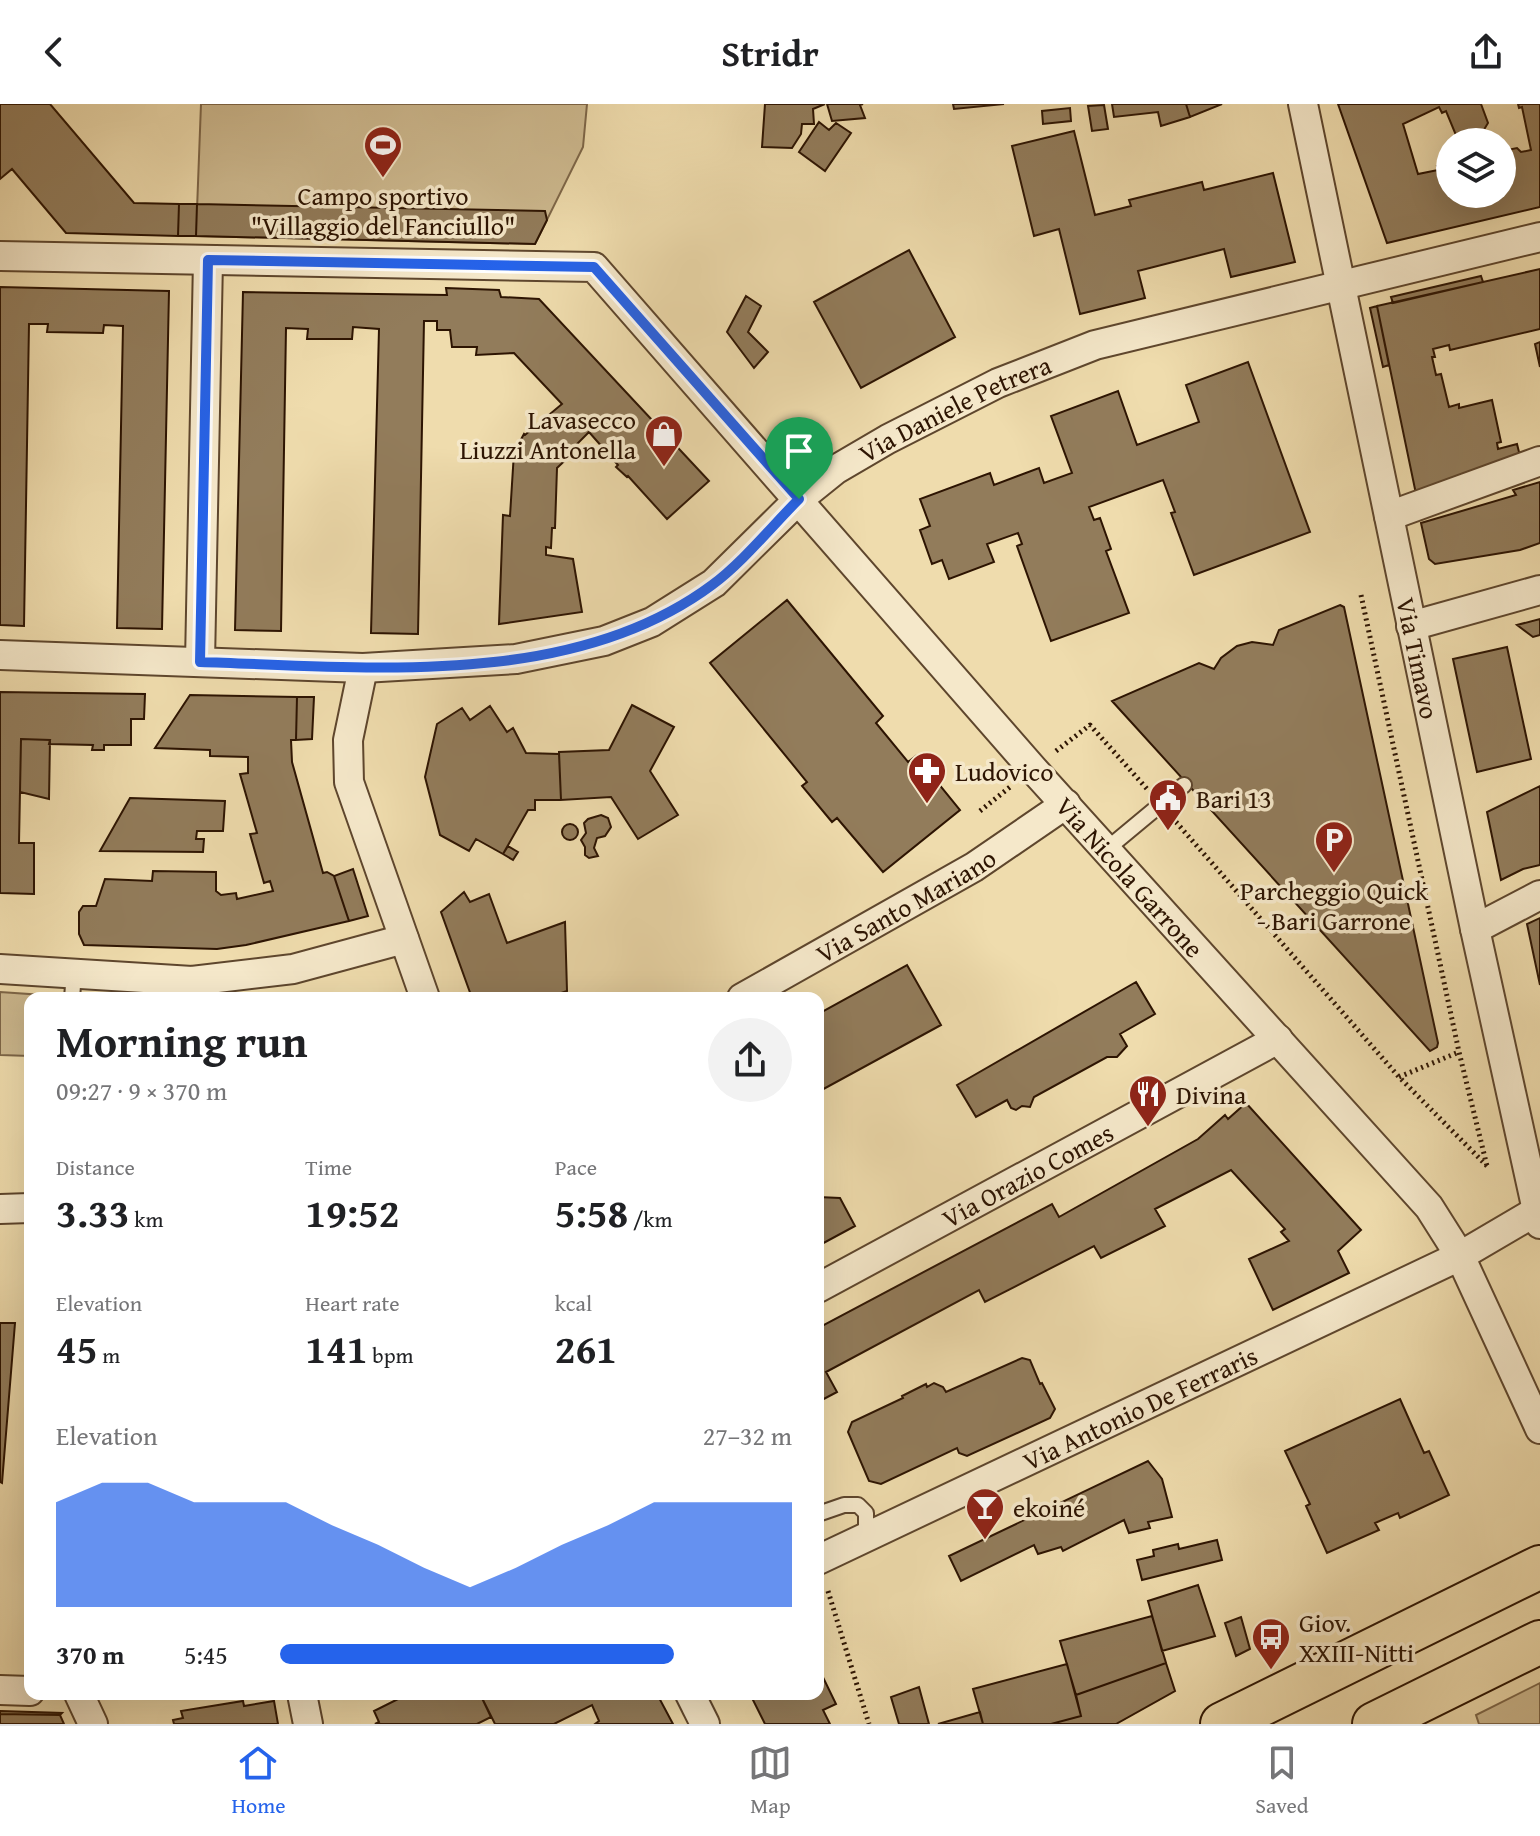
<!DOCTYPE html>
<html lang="en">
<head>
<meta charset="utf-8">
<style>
  :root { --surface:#fff; --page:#f2f2f2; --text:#202124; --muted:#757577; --line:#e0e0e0; --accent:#2563eb }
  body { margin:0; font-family:"Gentium Book Plus",serif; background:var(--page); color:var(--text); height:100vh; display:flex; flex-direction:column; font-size:30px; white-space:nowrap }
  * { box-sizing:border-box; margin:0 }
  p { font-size:26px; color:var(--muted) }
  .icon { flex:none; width:44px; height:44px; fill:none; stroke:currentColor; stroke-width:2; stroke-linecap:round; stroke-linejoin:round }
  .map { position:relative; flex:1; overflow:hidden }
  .panel { position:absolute; left:24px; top:888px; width:800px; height:708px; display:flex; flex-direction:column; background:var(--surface); border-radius:16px; box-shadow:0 8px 32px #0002 }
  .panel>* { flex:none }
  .controls { position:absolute; left:1436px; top:24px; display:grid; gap:16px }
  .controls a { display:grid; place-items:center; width:80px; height:80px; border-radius:50%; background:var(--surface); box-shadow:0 8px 32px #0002; font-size:40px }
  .pin { position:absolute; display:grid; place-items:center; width:68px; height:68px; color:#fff; margin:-82px -34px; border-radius:50% 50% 50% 0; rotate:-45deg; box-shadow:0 0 8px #0007 }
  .pin .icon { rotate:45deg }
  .round { display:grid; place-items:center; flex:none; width:84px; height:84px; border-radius:42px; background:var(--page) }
  .headline { display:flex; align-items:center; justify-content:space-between; height:136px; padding:0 32px }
  h1 { font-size:44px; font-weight:700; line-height:60px }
  .stats { display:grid; grid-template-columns:repeat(3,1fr); gap:12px; height:136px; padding:8px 32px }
  .stats div { display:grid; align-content:center }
  .stats b { font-size:40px; font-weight:700 }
  .stats small { font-size:22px; font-weight:400 }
  .stats p { font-size:22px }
  .chart { height:224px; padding:16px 32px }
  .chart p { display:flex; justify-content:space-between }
  .chart svg { width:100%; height:144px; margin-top:8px; fill:var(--accent); opacity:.7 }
  ul { padding:0 32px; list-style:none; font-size:26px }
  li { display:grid; grid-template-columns:128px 96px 1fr; align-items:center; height:60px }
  li i { height:20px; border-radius:10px; background:var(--accent) }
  header { display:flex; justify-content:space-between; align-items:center; height:104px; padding:0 32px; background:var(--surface); font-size:36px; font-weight:700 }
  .tab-bar { display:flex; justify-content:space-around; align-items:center; height:112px; border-top:2px solid var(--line); background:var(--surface); font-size:22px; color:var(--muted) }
  .tab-bar a { display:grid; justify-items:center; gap:4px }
  .tab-bar .on { color:var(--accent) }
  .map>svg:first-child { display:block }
  .green { fill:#ceba90; stroke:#7e6749; stroke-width:2 }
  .building { fill:#927c5b; stroke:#2d1402; stroke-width:2 }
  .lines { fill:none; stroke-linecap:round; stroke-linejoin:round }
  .service-casing { stroke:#5e462d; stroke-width:18 }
  .minor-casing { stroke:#5e462d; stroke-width:32 }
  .primary-casing { stroke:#2d1402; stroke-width:46 }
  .path { stroke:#2d1402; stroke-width:5; stroke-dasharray:2 4; stroke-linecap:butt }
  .service { stroke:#f5e8ca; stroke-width:14 }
  .minor { stroke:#f5e8ca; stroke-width:28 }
  .primary { stroke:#efdcad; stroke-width:42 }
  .route-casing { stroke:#fff; stroke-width:16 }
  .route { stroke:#2563eb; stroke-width:10 }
  .labels { text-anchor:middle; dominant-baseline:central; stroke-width:7; stroke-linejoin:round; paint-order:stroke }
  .poi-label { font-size:26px; fill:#2d1402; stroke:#f5e8ca; text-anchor:start }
  .street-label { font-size:26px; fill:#2d1402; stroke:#f5e8ca }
</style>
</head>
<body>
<header><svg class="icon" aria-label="back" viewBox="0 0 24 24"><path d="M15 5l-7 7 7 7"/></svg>Stridr<svg class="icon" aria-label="share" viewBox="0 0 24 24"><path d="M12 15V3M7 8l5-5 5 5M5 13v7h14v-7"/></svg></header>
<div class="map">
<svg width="1540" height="1620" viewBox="0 0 1540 1620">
  <rect width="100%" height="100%" fill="#efdcad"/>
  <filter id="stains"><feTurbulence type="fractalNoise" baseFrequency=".0025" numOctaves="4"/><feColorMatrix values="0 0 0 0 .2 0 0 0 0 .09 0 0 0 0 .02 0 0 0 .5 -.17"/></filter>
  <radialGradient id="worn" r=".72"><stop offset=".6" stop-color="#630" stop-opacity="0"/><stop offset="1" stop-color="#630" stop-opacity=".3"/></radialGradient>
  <!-- green -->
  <path class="green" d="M201,0h386l-4,43 -48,97 -339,-8z
    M0,888l43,3 -1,3h-12v58l-30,-1z
    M1540,1579v41h-61l-3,-9z"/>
  <!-- building -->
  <path class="building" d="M0,0h50l84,99 45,1 -1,32 -112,-3 -54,-64 -12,10z
    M765,0h60l-12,5 1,15h-12l-1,10 -9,14 -30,-1z
    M827,0h36l-3,1 5,13 -33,3z
    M953,0h51l-50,5z
    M1112,0h74l4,13 -29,9 -3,-14 -44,5z
    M1186,0h36l-32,13z
    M1338,0h143l7,19 -6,10 -24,7 -12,-29 -4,2 -3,-6 -36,17 15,50 20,-4 -1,-4 13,-3v31h52v-43l15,-3 4,4 10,-2 -9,-43 -3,1 -1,-4h22v103l-153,36z
    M1104,1l4,24 -16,2 -4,-25z
    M1070,4l1,13 -28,3 -1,-13z
    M819,18l10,8 7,-7 15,10 -26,38 -26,-19z
    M1074,27l21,84 36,-9 -2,-6 73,-18 2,8 69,-17 22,89 -64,15 -7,-28 -86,22 7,27 -65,16 -21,-85 -25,7 -22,-90z
    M179,100h18l-1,32h-18z
    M197,100l348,7 2,9 -12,24 -339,-8z
    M909,146l46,87 -94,51 -47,-86z
    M1540,165v60l-90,21 -1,-5 -16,4 2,8h-3l4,18 5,-1 8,33 10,-3v4l33,-8 9,42 -4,1 1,6 19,-5 3,12 -104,38 -39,-188z
    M1481,172l2,6 -90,21 -2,-6z
    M0,183l169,4 -7,338 -45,-1 6,-302 -19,-1 -1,8 -56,-1 1,-8h-19l-5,302 -24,-1z
    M446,184l53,2 2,7 38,2 170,182 -42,38 -39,-43 -1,1 -11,-10 2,-2 -29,-33 -18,18 3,2 -17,16 -2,60h-3l-1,20 -5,-1v8l27,4 9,53 -83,12 4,-109 7,1 4,-64 10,-18 1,1 37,-31 -48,-51 -38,2 1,-8h-25l-2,-17h-13v-9h-13l-6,313 -47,-1 8,-304 -26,-2 -1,12h-45l1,-10 -22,-1 -5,303 -46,-1 8,-338 204,3z
    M746,192l15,10 -13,26 20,20 -14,16 -27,-36z
    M1377,202l12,59 -6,2 -13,-59z
    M1540,238v25l-5,-23z
    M1248,258l62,170 -116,43 -23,-62 4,-1 -12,-32 -74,27 5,13 6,-2 11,31 -5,2 23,62 -78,28 -34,-95 5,-2 -4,-11 -31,11 7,18 -45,17 -7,-19 -10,4 -12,-34 10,-4 -10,-27 70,-26 4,12 45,-17 5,15 28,-10 -21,-57 67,-25 19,54 62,-23 -13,-37z
    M1540,378v61l-20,7 -85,14 -6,-5 -8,-36 95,-28 -3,-5z
    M787,496l96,116 -7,7 32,39 8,-6 44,54 -77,62 -46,-54 -5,4 -30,-36 5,-4 -97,-119z
    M1340,501l4,2 94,436 -1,4 -7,4 -318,-350 87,-38 15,6 7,-11 16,-12 15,-4 21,3 6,-15z
    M1540,515v16l-7,2 -16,-12z
    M1507,543l24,112 -54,13 -24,-113z
    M0,588l145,2 -1,25h-13v26h-27v5h-12l1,-5 -44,-1 1,-4 -29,-1 -2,104h15v51l-34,-1z
    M190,591l107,2 -1,43h-5l1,22 31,111 4,-1 7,4 15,45 -103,24 -29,4 -133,-4 -5,-11v-22l4,-6h13l9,-27 47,2 1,-10 63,1v19l5,4 15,-2 1,6 36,-8 -3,-10 -6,2 -14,-49 7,-1 -17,-59 8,-1v-16l-38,-1v-6l-55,-2z
    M297,593h17l-2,42 -16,1z
    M632,601l42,22 -24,44 28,44 -40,24 -27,-42 -50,3 -2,-48 50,-2z
    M490,602l17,26 6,-4 13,25 33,1 2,46h-26v10h-7l-25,44 -27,-15 -7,12 -29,-16 -15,-58 12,-53 25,-16 8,12z
    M21,635l29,1 -1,59 -29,-7z
    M1540,682v79l-17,4 -22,11 -14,-68z
    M130,694l95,3 -2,30h-26l-1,8h8l-1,13 -103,-1z
    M601,711l7,3 3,9 -6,9 -8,2 -3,10 4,8 -9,2 -4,-3v-8l-4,-7 5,-7 -2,-10 4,-4z
    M562 728a8 8 0 1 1 16 0a8 8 0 1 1-16 0Z
    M508,742l10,6 -5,8 -10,-6z
    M353,765l15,47 -19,5 -15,-45z
    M464,788l6,10 19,-8 18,49 58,-21 2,69 -20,7h-75l-31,-86z
    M1540,814v67l-13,-61z
    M907,861l34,60 -123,67v-78z
    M1136,878l19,32 -35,20 7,12 -10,11h-10l-73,40 -4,10 -8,-1 -6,4 -5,-2 -4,-8 -31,17 -19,-32z
    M1246,999l115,127 -23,21 11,22 -76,37 -24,-51 40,-18 -8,-9 4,-3 -54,-59 -76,39 10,17 -64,32 -7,-12 -109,56 -6,-12 -153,82 11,20 -19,10v-74l234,-124 7,13 139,-78 27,-24 3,4z
    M818,1093l22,1 15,28 -37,20z
    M0,1219h15l-13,160 -2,-1z
    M1022,1254l8,2 10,24 2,-1 13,26 -5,9 -83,38 -8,-3 -2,-5 -76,36 -12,-3 -21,-49 4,-10 51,-24 -1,-2 24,-12 1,3 7,-4 9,4 3,5z
    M1400,1295l24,54 5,-2 20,44 -49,23 -2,-5 -23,10 4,7 -52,23 -21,-47 4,-2 -25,-53z
    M1148,1357l14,18 10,38 -24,5 2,6 -21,5 -5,-13 -61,31 -2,-4 -23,7 -4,-9 -73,36 -12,-25z
    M1217,1436l5,20 -80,20 -5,-20 17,-4 -1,-6 25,-6 1,5z
    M1198,1481l17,51 -53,15 -14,-50z
    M1152,1512l14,47 -90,32 -16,-54z
    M1241,1513l9,32 -14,7 -11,-33z
    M1166,1559l9,28 -59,33h-65l30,-8 -5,-21z
    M1067,1560l14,52 -30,8h-68l-10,-35z
    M818,1563l18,37 -13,6 7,14h-65l-15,-30h68z
    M919,1583l10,37h-30l-8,-27z
    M408,1590h72l11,23 -14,7h-102l4,-2 -5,-11z
    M480,1590h177l16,30h-78l4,-3 -7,-16 -38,19h-59z
    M243,1597l1,5 30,-5 4,23h-104l-1,-4 10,-2 -2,-7z
    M0,1607l62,2 -2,2 -60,-1z
    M980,1608l3,12h-45z
    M0,1610l60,1 4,9h-64z"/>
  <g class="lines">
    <defs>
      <path id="service" d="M1107,745l77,-64
        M72,894l2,-25
        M818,1410l26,-9h14l8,8v15l-8,9"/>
      <g id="minor">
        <path id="s1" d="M1303,0l172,825 65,295"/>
        <path id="s2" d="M0,152l594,11 439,502 396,438 31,49 80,173"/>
        <path d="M1389,412l151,-55"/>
        <path d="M1411,522l129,-36"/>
        <path id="s3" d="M0,551l363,13 153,-9 88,-18 48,-19 62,-39 85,-84 36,-29 53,-31 110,-56 97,-38 445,-108"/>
        <path d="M200,558l8,-402"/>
        <path d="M363,564l-15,72 1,42 76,216"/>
        <path d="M1475,825l65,-34"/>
        <path d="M0,865l192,12 101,-12 111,-30"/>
        <path id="s4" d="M742,894l232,-131 92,-63"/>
        <path d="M0,1105l30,-1"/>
        <path id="s5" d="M818,1184l460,-249"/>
        <path id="s6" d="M818,1456l642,-304 80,-47"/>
        <path d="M0,1586l30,1"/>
        <path d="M79,1590l14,30"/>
        <path d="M302,1590l6,30"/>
        <path d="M690,1590l15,30"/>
      </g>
      <path id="primary" d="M1222,1620l318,-157
        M1374,1620l166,-82"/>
    </defs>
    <!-- service casing -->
    <use href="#service" class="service-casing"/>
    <!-- minor casing -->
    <use href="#minor" class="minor-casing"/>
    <!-- primary casing -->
    <use href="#primary" class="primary-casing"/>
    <!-- path -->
    <path class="path" d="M1361,491l98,457 28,114
      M1056,647l34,-26 58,65
      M980,707l30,-24
      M1176,718l223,255 89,90
      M1399,973l60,-25
      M828,1487l41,133"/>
    <!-- service -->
    <use href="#service" class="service"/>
    <!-- minor -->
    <use href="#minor" class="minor"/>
    <!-- primary -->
    <use href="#primary" class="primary"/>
  </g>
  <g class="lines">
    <defs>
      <path id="route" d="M208,156l386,7 205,232c-27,27 -57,64 -87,86 -141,105 -346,82 -512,77z"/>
    </defs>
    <!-- route casing -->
    <use href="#route" class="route-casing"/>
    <!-- route -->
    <use href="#route" class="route"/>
  </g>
  <!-- icons -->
  <defs>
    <symbol id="stadium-pin" viewBox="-11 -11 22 30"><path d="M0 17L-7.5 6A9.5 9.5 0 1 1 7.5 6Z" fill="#8f2418" stroke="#f5e8ca"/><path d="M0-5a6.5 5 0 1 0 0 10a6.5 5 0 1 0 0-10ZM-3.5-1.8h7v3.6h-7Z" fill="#fff"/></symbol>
    <symbol id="shop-pin" viewBox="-11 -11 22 30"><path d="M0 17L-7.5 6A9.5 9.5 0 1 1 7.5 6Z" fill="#8f2418" stroke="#f5e8ca"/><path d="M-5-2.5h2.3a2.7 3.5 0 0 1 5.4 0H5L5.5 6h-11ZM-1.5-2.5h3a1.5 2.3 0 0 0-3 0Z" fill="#fff"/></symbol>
    <symbol id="pharmacy-pin" viewBox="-11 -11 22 30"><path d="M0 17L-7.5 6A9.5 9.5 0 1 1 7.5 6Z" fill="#8f2418" stroke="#f5e8ca"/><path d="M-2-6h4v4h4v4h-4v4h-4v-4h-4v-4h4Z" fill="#fff"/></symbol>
    <symbol id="civic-pin" viewBox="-11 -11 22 30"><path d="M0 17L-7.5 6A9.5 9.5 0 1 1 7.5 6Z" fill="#8f2418" stroke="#f5e8ca"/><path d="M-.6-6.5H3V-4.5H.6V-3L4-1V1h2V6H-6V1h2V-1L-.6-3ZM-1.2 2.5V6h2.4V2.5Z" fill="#fff"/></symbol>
    <symbol id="parking-pin" viewBox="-11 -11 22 30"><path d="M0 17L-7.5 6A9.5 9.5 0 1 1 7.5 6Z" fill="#8f2418" stroke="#f5e8ca"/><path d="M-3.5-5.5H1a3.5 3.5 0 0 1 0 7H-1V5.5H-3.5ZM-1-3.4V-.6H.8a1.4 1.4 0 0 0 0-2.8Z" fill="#fff"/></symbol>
    <symbol id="restaurant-pin" viewBox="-11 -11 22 30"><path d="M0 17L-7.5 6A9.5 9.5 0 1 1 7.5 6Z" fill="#8f2418" stroke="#f5e8ca"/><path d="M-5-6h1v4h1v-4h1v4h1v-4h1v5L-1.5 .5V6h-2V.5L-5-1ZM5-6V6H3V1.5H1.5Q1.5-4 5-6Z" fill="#fff"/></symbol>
    <symbol id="bar-pin" viewBox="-11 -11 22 30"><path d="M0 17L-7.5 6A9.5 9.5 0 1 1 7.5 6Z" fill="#8f2418" stroke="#f5e8ca"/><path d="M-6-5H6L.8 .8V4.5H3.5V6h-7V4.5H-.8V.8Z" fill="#fff"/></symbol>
    <symbol id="bus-pin" viewBox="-11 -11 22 30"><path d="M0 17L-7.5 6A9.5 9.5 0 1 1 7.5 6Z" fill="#8f2418" stroke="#f5e8ca"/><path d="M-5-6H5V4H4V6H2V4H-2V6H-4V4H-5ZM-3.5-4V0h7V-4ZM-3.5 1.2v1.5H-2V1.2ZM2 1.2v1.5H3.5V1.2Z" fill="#fff"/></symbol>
  </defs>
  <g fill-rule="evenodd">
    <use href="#stadium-pin" x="361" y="19" width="44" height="60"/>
    <use href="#shop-pin" x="642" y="308" width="44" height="60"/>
    <use href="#pharmacy-pin" x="905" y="645" width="44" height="60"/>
    <use href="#civic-pin" x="1146" y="672" width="44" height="60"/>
    <use href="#parking-pin" x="1312" y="714" width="44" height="60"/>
    <use href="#restaurant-pin" x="1126" y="968" width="44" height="60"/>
    <use href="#bar-pin" x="963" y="1381" width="44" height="60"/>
    <use href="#bus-pin" x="1249" y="1511" width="44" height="60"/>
  </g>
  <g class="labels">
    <!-- poi labels -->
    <g class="poi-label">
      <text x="383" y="91" text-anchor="middle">Campo sportivo<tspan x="383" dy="30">"Villaggio del Fanciullo"</tspan></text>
      <text x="636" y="315" text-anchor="end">Lavasecco<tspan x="636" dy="30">Liuzzi Antonella</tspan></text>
      <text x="955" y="667">Ludovico</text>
      <text x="1196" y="694">Bari 13</text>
      <text x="1334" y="786" text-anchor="middle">Parcheggio Quick<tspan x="1334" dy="30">- Bari Garrone</tspan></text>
      <text x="1176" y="990">Divina</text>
      <text x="1013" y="1403">ekoiné</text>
      <text x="1299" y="1518">Giov.<tspan x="1299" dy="30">XXIII-Nitti</tspan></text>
    </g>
    <!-- street labels -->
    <g class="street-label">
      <text stroke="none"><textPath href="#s3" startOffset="1032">Via Daniele Petrera</textPath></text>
      <text stroke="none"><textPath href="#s1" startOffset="566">Via Timavo</textPath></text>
      <text stroke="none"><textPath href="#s2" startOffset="1406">Via Nicola Garrone</textPath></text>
      <text stroke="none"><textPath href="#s4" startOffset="188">Via Santo Mariano</textPath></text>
      <text stroke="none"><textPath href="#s5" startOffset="238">Via Orazio Comes</textPath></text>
      <text stroke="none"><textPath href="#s6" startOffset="356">Via Antonio De Ferraris</textPath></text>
    </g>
  </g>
  <rect width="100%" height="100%" filter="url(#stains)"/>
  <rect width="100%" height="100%" fill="url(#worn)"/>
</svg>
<div class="controls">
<a><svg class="icon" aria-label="layers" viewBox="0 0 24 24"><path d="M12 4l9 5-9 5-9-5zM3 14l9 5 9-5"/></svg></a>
</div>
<div class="pin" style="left:799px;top:395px;background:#1e9e55"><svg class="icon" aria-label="arrive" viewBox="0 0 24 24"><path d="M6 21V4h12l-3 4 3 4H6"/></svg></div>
<section class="panel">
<div class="headline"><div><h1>Morning run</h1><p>09:27 · 9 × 370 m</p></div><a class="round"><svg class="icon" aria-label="share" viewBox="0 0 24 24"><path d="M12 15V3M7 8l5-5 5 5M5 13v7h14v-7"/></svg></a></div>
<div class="stats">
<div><p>Distance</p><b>3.33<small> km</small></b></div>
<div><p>Time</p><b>19:52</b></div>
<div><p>Pace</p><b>5:58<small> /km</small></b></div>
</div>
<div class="stats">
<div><p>Elevation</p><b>45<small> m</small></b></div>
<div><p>Heart rate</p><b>141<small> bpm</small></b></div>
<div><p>kcal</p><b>261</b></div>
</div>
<div class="chart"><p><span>Elevation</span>27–32 m</p>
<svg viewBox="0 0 160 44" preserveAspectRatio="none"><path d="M0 44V12L10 6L20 6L30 12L40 12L50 12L60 19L70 25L80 32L90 38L100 32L110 25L120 19L130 12L140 12L150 12L160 12V44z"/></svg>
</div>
<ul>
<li><b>370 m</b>5:45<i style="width:77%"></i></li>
</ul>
</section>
</div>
<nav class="tab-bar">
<a class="on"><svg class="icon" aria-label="home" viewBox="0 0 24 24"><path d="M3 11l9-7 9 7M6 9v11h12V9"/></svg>Home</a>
<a><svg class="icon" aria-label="map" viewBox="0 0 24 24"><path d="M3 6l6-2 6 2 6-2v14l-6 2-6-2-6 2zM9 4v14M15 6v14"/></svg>Map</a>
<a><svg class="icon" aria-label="saved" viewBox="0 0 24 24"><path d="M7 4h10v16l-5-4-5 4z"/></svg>Saved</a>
</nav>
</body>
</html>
